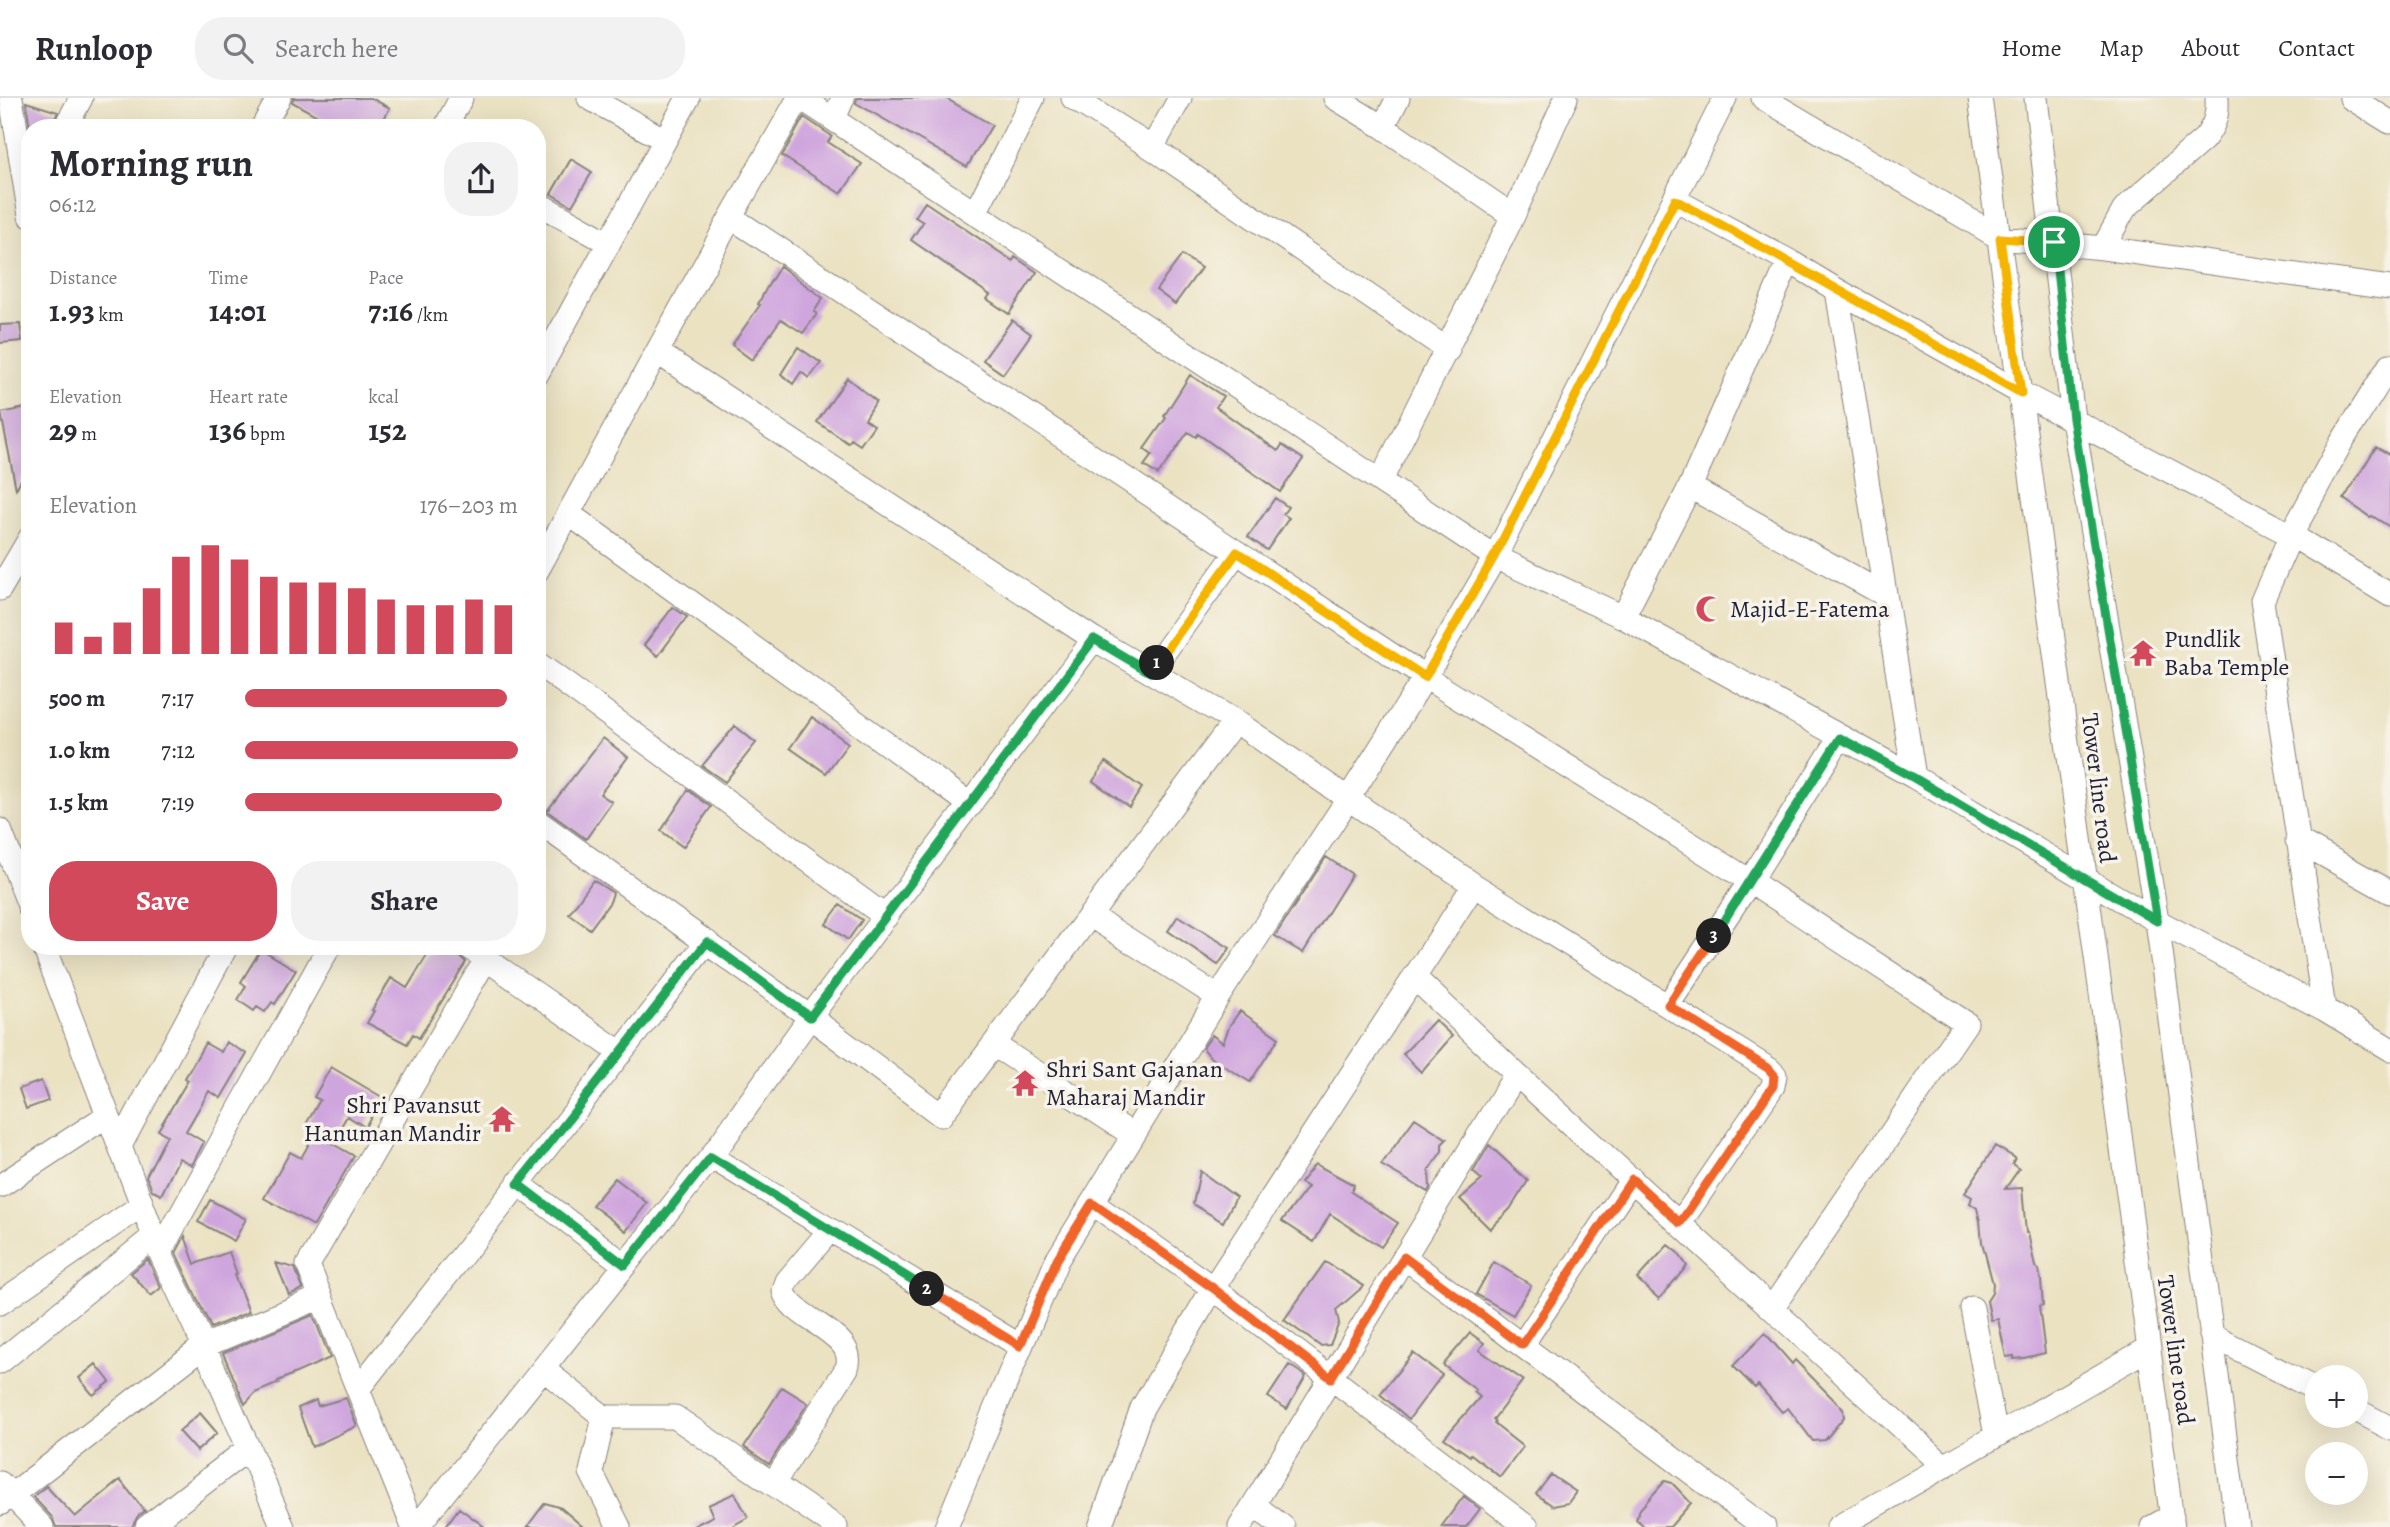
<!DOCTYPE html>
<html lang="en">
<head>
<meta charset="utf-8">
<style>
  :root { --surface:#fff; --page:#f2f2f3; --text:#2b2b33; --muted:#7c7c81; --line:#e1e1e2; --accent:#d1495b }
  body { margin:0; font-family:Alegreya,serif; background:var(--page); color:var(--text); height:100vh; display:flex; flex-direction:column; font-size:26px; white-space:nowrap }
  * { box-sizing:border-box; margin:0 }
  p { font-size:23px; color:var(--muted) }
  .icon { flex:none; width:38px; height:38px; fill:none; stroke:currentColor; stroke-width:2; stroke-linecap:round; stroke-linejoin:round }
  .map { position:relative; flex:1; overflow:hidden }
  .details { position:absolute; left:21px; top:21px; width:525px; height:836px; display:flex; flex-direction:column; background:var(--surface); border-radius:28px; box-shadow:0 7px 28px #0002 }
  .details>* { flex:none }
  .controls { position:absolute; left:2305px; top:1267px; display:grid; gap:14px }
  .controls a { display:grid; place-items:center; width:63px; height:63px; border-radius:50%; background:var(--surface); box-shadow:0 7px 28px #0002; font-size:35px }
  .pin { position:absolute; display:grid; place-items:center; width:60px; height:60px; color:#fff; margin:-30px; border:4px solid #fff; border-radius:50%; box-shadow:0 2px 7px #0007 }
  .km { position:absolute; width:35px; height:35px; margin:-18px; border-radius:50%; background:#222; color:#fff; font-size:19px; line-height:35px; text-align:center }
  .round { display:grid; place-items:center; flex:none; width:74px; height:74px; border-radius:28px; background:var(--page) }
  .headline { display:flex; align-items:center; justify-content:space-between; height:119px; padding:0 28px }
  h1 { font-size:38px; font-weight:600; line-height:52px }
  .metrics { display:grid; grid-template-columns:repeat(3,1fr); gap:10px; height:119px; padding:7px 28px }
  .metrics div { display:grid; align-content:center }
  .metrics b { font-size:30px; font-weight:600 }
  .metrics small { font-size:19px; font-weight:400 }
  .metrics p { font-size:19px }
  .chart { height:196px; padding:14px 28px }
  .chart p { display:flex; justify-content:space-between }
  .chart svg { width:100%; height:126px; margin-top:7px; stroke:var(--accent); stroke-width:6 }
  .action { display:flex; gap:14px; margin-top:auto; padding:14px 28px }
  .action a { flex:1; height:80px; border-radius:28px; background:var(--accent); color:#fff; font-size:28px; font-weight:600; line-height:80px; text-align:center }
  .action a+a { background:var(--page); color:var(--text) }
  ul { padding:0 28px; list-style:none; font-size:23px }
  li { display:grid; grid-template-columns:112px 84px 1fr; align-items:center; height:52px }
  li i { height:18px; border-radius:9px; background:var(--accent) }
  header { display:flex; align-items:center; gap:42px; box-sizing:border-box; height:98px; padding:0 35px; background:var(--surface); border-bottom:2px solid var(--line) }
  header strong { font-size:33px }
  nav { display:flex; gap:38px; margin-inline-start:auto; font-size:24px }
  .search { width:490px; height:63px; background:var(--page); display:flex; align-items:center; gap:18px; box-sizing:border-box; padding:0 24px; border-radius:28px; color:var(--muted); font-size:26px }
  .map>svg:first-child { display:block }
  .building { fill:#cfa5de }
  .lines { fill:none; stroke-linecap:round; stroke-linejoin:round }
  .minor-casing { stroke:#86827e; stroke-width:25 }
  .minor { stroke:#fff; stroke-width:23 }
  .split-1-casing { stroke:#fff; stroke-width:14 }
  .split-2-casing { stroke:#fff; stroke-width:14 }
  .split-3-casing { stroke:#fff; stroke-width:14 }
  .split-4-casing { stroke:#fff; stroke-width:14 }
  .split-1 { stroke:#f5b400; stroke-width:9 }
  .split-2 { stroke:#22a559; stroke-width:9 }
  .split-3 { stroke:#f0652b; stroke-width:9 }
  .split-4 { stroke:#22a559; stroke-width:9 }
  .labels { text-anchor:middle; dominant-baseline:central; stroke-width:7; stroke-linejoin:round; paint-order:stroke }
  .poi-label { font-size:24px; fill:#22223b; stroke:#f7f3e8; text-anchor:start }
  .street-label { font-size:24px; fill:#22223b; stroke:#f7f3e8 }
</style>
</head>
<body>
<header>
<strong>Runloop</strong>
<div class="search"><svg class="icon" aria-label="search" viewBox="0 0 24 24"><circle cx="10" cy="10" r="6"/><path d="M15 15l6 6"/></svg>Search here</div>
<nav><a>Home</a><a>Map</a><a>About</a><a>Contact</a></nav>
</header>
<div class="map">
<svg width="2390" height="1429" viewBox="0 0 2390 1429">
  <rect width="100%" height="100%" fill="#f7f3e8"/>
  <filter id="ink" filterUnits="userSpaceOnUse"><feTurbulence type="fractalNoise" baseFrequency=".0143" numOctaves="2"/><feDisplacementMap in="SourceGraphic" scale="14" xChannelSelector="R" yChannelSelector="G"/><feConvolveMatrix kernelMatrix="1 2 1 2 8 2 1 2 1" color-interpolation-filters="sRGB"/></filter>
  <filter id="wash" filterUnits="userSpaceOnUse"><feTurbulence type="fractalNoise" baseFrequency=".00686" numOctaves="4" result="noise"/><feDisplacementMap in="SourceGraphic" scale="28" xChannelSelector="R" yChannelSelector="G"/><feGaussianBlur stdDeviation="1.57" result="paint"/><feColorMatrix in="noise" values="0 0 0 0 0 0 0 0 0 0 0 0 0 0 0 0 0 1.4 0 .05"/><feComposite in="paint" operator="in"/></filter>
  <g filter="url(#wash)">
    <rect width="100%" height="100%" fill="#ebe2c2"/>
    <g id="blocks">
      <!-- building -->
      <path class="building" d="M293,0h78l19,10 -11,20h-40l-47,-26z
        M857,0h88l47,27 -25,42 -111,-64z
        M26,4l32,10 -7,16h-21z
        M804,19l28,19 -4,6 34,22 -21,30 -59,-38z
        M571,61l21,13 -20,34 -21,-12z
        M925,104l88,59 2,-4 22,15 -28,42 -22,-15 3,-4 -79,-55 12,-18 -8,-5z
        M1182,157l19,13 -26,36 -19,-14z
        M780,168l43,32 -9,14 3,2 -14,19 -22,-14 -29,41 -20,-15 28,-40 -2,-1 8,-15z
        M1012,222l19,14 -28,40 -20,-14z
        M20,226l2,17 -22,2v-18z
        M798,249l23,16 -12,15 -8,-6 -8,12 -12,-10z
        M1190,277l33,21 -7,11 62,44 4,-6 21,14 -23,33 -82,-58 -2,3 -8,-5 -30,43 -14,-9 8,-11 -8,-6 22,-31 -2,-2z
        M847,280l29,23 -11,18 9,6 -14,20 -9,-6 -3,4 -31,-21z
        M30,309v56l-14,26 -15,-76z
        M2376,349l14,8v72l-18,-11 -2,1 -26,-18z
        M1275,400l13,9 -5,7 6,4 -22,32 -19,-13z
        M673,509l14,10 -29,39 -14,-11z
        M812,619l36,26 -22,30 -36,-25z
        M735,628l21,17 -31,39 -23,-16z
        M603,640l25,19 -28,37 12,8 -26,37 -39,-28z
        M1106,664l36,26 -13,19 -36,-26z
        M688,692l23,17 -28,40 -22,-16z
        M1326,759l26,17 -49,79 -28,-17z
        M593,782l20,13 -3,9 -20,27 -21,-15z
        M840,807l22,15 -14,20 -22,-16z
        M1178,818l52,32 -12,17 -50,-34z
        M438,849h17l2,7 9,8 -47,76 -6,-4 -6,10 -40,-21 7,-12 -2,-1 19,-32 16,10 22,-36 4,2z
        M261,851l35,21 -21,34 -3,-2 -7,10 -8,-5 -3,4 -16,-11 8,-14 -5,-4z
        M1240,913l39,27 -29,44 -39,-24 -8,-10 9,-13 11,8 7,-18z
        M1435,922l17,16 -31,36 -18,-18z
        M226,944l21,12 -26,44 -12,-7 -23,40 18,11 -12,23 -13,-7 -18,37 -9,-5 -6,-14 21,-41 -9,-5 30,-50 -3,-2 20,-35 16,9z
        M331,969l51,30 -17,30 -18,-11 -16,27 23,13 -40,70 -50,-28 26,-46 11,6 16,-28 -11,-6 14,-24 -6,-3z
        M41,983l7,20 -22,8 -7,-20z
        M1415,1020l32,21 -5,5v7l-13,19 1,18 -2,4 -47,-27z
        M1489,1047l39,36 -18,28 -20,20 -30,-30 22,-19 -9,-8z
        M1995,1048l20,12 -3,6 7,5 -14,20 17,-1 4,45h2l7,34 4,3 2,11 2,24 -4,1 6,47 -21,5 -10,1v-3l-8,1 -8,-38 -7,1 -4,-19 5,-8 1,-9 -11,-42 -2,-21 -3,-13 -7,-5 2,-6 -7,-4z
        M1315,1066l39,21 -3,7 47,31 -17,24 -51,-33 -16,28 -32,-21 26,-34 -8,-4z
        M1200,1073l36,26 -13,25 -30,-18z
        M615,1080l32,25 -21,28 -34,-26z
        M210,1102l36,19 -12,22 -36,-19z
        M185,1138l10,28 34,-12 8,22 -3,1 15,37 -38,16 -35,-75z
        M1668,1147l10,8 9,13 -28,33 -22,-20z
        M148,1161l13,29 -10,8 -20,-23z
        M1325,1164l39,24 -28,24 3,13 -9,22 -10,1 -36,-26z
        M1494,1164l37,23 -18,30 -37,-21z
        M276,1165l19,5 8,21 -14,6z
        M313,1217l17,43 -52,23 1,2 -24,10 -10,11 -22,-51z
        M1470,1235l14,10 -5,7 44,30 -30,40 2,2 -1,2 29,23 -23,30 -29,-23 -1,2 -26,-18 36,-41 -6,-5 2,-2 -33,-25z
        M1765,1235l27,31 3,-4 48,49 1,8 -19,23 -12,1 -25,-33 -6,4 -24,-27 -3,3 -22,-22z
        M1413,1255l29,22 -33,44 -29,-25z
        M96,1266l14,18 -17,13 -14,-17z
        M1289,1267l17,11 -19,33 -19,-12z
        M782,1289l26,16 -39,61 -25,-17z
        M346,1300l11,28 -45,21 -14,-39 18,-8 2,6z
        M200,1315l17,20 -20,18 -18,-20z
        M1551,1377l25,17 -8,11 -15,3 -17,-12z
        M120,1382l25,31 -7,5 -6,11h-76l-4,-10 -19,-20 13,-11 29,31z
        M1665,1383l7,2 19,20 -21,24h-25l-9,-8 4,-10z
        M735,1395l13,24 -18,10h-39l22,-11 -5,-11z
        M1464,1398l16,13 -14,18h-25z
        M545,1405l16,5 22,19h-56z
        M459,1410l26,19h-40z"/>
    </g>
  </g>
  <g filter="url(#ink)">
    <use href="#blocks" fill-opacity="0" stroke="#86827e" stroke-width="2"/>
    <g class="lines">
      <defs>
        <path id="minor" d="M11,0l19,118
          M589,0l76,42
          M801,0l694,459 128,60 291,160 243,144 167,88 66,40
          M1073,0l79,50 296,202
          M1335,0l48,29 130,89
          M1763,0l237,140 103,10 287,40
          M1980,0l193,1429
          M2036,0l37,321 84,502 80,606
          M2351,0l39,24
          M834,21l9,-21
          M1383,29l15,-29
          M65,30l16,-30
          M262,30l17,-30
          M445,30l16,-30
          M1152,50l28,-50
          M1675,102l114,61 48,29 184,103 270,142 99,60
          M537,105l72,40
          M975,115l58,-115
          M731,119l694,460 325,204 216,142 -194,285
          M2103,150l22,-40 79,-69c11,-14 14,-24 13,-41
          M1837,192l77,487
          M658,255l436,286 141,82 239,164 295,184 6,6 -2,11 -93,137
          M537,276l151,-276
          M1381,382l132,-264 53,-118
          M1690,389l195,108
          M569,416l402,291
          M537,473l194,-354 68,-119
          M0,491l30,-51
          M1623,519l67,-130 99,-226
          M537,565l349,254
          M1150,574l87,-120
          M537,723l273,196 131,98 294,-394
          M0,732l30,78
          M2297,742l93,52
          M1091,818l127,81
          M44,849l116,305 44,94 79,181
          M469,849l152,106
          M1414,879l102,97 428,392
          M1668,907l82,-124 90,-143
          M2324,911l-62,-408 29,-66 50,-92 49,-78
          M994,947l139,90
          M121,1046l105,-197
          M711,1059l309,189
          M518,1085l107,82
          M0,1088l108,-71
          M1092,1105l121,85 314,239
          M160,1154l169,-305
          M1404,1159l360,270
          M0,1205l142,-98
          M1972,1210l24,128
          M2211,1237l106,55
          M1522,1247l110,-166
          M0,1264l153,-125
          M543,1271l61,48h71l161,110
          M359,1290l348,-446
          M2356,1312l34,18
          M604,1319l-13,55 28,55
          M0,1385l42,44
          M773,1386l74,-116c12,-35 -56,-48 -63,-77l3,-10 43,-51
          M0,1406l204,-158 117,-49
          M1254,1407l29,22
          M147,1429l102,-79
          M413,1429l-105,-262 178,-306
          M417,1429l294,-370 99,-140 284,-378
          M946,1429l111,-267 161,-263 130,-198 77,-122 70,-120 230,-459
          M1100,1429l42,-119 71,-120 261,-403
          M1240,1429l276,-453
          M1838,1429l311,-179
          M2152,1429l20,-11"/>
      </defs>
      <!-- minor casing -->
      <use href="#minor" class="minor-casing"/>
      <!-- minor -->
      <use href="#minor" class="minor"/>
    </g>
  </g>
  <g class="lines" filter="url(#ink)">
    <defs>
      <path id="split-1" d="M1157,565l80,-111 188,125 69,-120 181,-357c117,62 231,129 346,193l-21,-155 54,4"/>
      <path id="split-2" d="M927,1191l-216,-132 -86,108 -107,-81 189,-242 103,75 284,-378 56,33 7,-9"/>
      <path id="split-3" d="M927,1191l93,57 37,-87 35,-56 121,85 118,90 73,-121 118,88 110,-166 48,44 93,-137 1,-11 -5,-6 -101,-64 46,-69"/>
      <path id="split-4" d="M1714,838l126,-198 74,40 243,143 -84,-502 -19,-177"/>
    </defs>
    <!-- split-1 casing -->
    <use href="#split-1" class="split-1-casing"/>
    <!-- split-2 casing -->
    <use href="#split-2" class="split-2-casing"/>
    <!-- split-3 casing -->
    <use href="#split-3" class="split-3-casing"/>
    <!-- split-4 casing -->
    <use href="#split-4" class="split-4-casing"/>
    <!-- split-1 -->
    <use href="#split-1" class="split-1"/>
    <!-- split-2 -->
    <use href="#split-2" class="split-2"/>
    <!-- split-3 -->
    <use href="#split-3" class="split-3"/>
    <!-- split-4 -->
    <use href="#split-4" class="split-4"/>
  </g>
  <!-- icons -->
  <defs>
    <symbol id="mosque-bare" viewBox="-9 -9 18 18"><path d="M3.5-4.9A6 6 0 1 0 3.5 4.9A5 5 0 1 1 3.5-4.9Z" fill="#d1495b" stroke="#f7f3e8" stroke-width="2.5" paint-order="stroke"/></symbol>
    <symbol id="temple-bare" viewBox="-9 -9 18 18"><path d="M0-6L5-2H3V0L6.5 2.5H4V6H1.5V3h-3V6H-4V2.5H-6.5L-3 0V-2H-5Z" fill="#d1495b" stroke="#f7f3e8" stroke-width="2.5" paint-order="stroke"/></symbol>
  </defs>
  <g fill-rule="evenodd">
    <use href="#mosque-bare" x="1690" y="492" width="38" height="38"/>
    <use href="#temple-bare" x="2124" y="536" width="38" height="38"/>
    <use href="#temple-bare" x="1006" y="966" width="38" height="38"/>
    <use href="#temple-bare" x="483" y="1002" width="38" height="38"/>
  </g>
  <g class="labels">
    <!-- poi labels -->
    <g class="poi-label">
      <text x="1730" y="511">Majid-E-Fatema</text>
      <text x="2164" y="541">Pundlik<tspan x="2164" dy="28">Baba Temple</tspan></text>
      <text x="1046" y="971">Shri Sant Gajanan<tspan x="1046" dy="28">Maharaj Mandir</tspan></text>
      <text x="481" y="1007" text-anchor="end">Shri Pavansut<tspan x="481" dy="28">Hanuman Mandir</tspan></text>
    </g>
    <!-- street labels -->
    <g class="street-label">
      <text transform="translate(2099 690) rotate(83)">Tower line road</text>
      <text transform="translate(2176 1252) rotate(82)">Tower line road</text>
    </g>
  </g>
</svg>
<div class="controls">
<a>+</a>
<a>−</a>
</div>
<div class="pin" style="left:2054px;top:144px;background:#1e9e55"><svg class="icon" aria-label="arrive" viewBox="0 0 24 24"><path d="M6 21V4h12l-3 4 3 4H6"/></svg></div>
<b class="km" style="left:1157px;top:565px">1</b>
<b class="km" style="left:927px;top:1191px">2</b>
<b class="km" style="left:1714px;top:838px">3</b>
<section class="details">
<div class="headline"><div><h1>Morning run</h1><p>06:12</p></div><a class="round"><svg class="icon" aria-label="share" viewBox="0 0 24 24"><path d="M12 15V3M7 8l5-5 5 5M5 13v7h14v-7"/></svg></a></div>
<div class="metrics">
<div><p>Distance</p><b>1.93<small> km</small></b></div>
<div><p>Time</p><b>14:01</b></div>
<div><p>Pace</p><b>7:16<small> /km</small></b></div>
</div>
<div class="metrics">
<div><p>Elevation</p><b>29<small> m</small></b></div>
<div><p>Heart rate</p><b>136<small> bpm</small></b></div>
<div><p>kcal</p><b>152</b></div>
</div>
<div class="chart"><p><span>Elevation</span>176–203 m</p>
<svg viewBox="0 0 160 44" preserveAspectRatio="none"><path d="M5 44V33M15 44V38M25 44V33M35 44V21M45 44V10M55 44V6M65 44V11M75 44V17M85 44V19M95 44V19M105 44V21M115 44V25M125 44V27M135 44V27M145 44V25M155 44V27"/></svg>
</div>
<ul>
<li><b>500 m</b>7:17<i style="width:96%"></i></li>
<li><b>1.0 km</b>7:12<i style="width:100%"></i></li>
<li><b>1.5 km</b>7:19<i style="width:94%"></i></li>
</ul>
<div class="action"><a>Save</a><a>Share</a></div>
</section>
</div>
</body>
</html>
